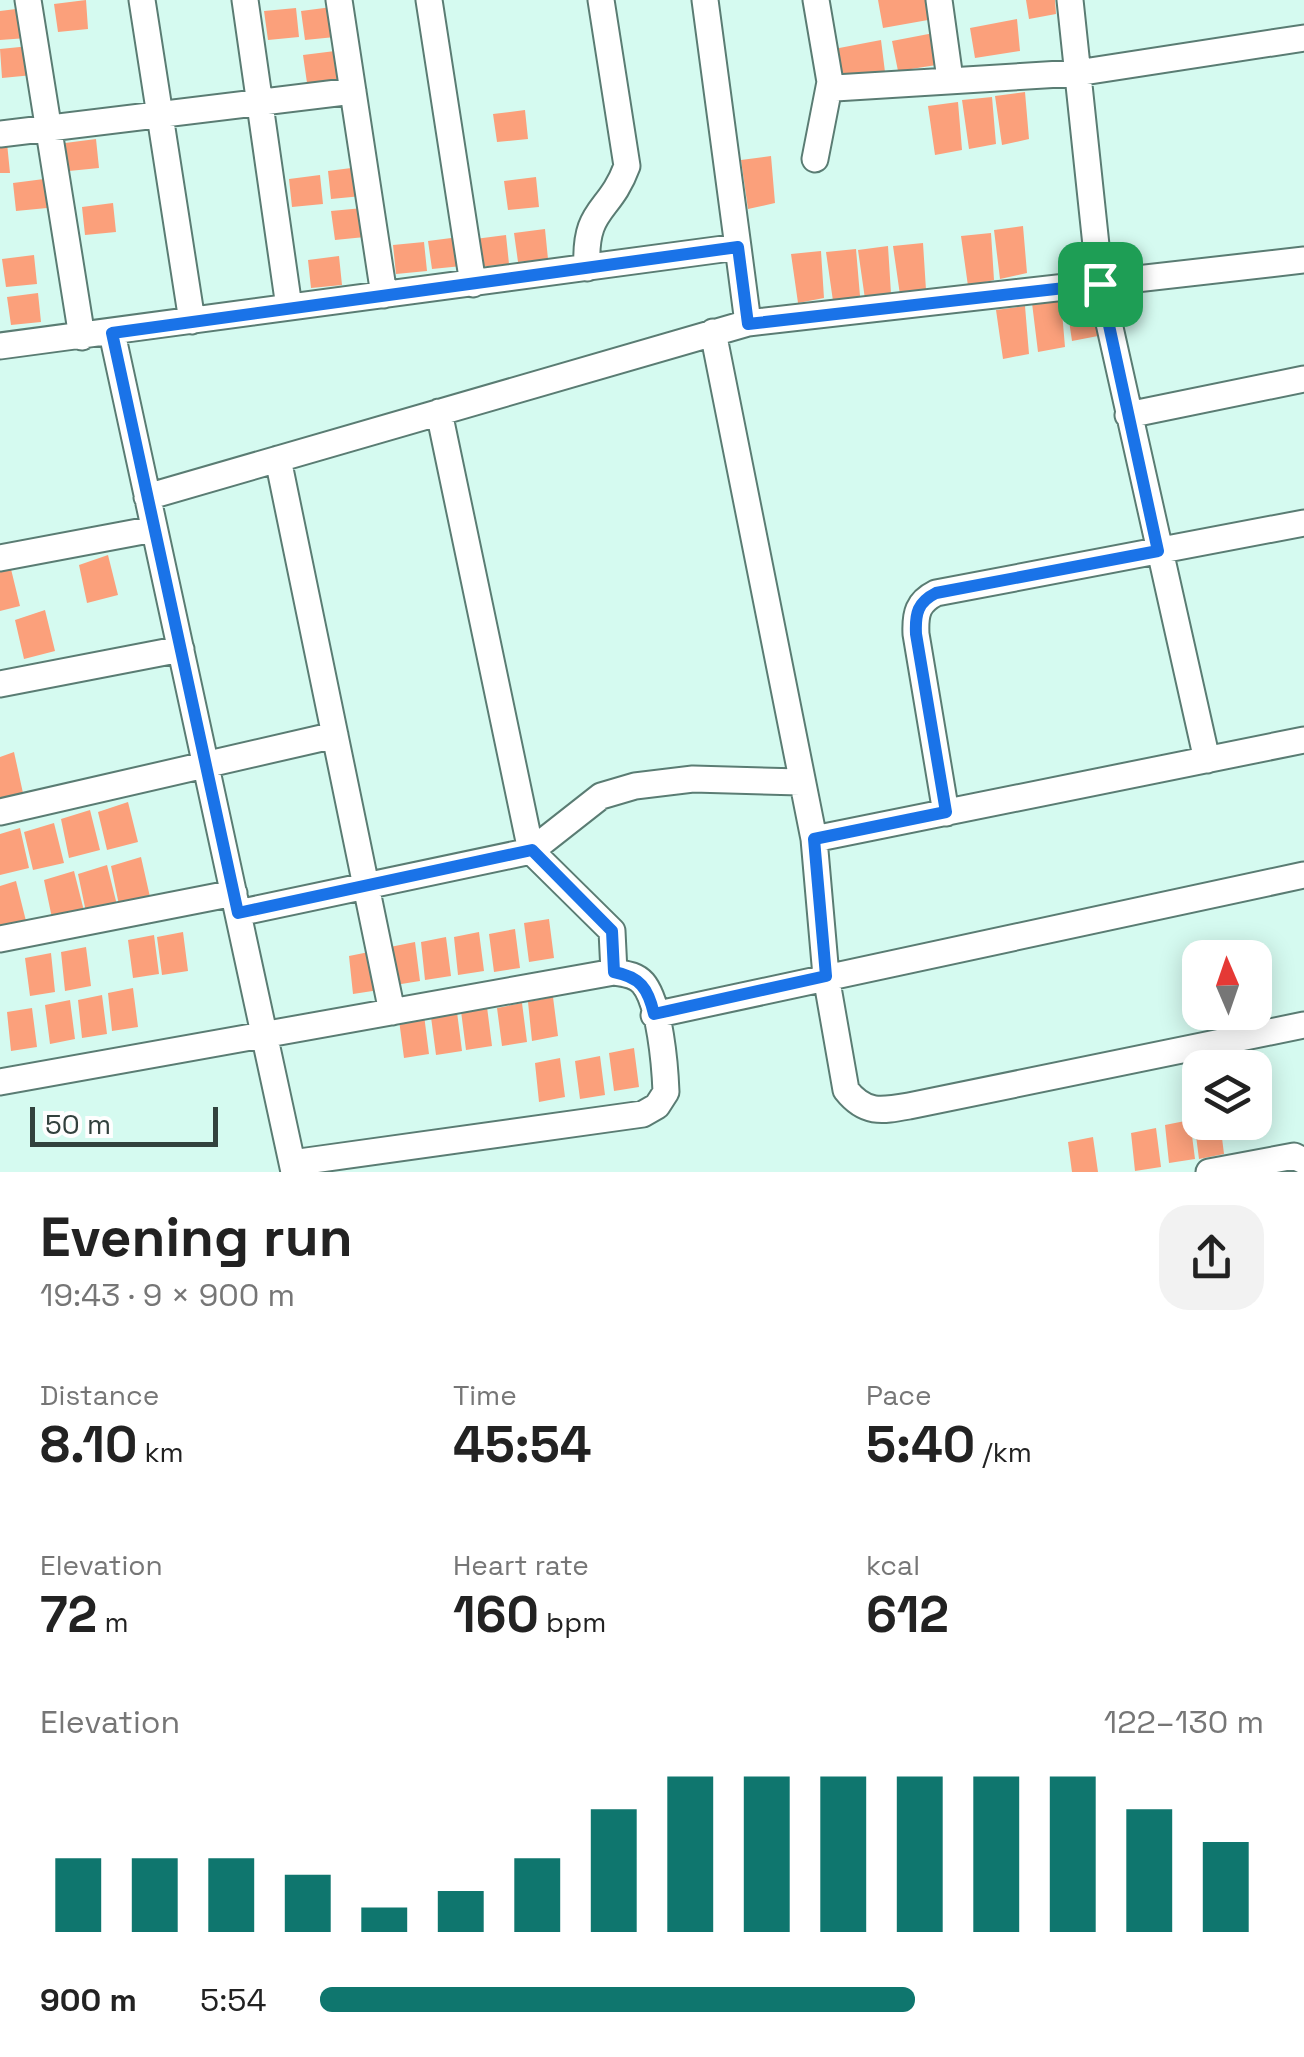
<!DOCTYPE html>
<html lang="en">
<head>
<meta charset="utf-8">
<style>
  :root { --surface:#fff; --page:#f2f2f2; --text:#222; --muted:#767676; --accent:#0f766e }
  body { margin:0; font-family:"Space Grotesk",sans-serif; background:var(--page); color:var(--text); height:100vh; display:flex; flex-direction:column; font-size:38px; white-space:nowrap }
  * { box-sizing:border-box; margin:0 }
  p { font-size:32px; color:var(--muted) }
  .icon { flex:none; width:55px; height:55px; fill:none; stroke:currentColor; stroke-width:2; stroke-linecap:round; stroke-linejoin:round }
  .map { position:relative; height:1172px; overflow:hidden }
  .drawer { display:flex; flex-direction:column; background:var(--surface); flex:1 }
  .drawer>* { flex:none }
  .needle { width:65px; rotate:358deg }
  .controls { position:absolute; left:1182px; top:940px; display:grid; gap:20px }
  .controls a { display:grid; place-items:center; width:90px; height:90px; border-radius:20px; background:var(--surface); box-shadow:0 5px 25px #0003; font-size:50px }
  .scale { position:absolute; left:30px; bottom:25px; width:188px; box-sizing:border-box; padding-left:10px; border:5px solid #32413d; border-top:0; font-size:28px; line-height:35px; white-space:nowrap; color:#32413d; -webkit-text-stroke:8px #fefefe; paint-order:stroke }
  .pin { position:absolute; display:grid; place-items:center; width:85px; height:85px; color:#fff; margin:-42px; border-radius:20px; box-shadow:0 5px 15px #0006 }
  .round { display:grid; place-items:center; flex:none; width:105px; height:105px; border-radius:30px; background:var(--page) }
  .overview { display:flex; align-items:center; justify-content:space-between; height:170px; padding:0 40px }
  h1 { font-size:55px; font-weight:700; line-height:75px }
  .metrics { display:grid; grid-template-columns:repeat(3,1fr); gap:15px; height:170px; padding:10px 40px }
  .metrics div { display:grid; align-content:center }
  .metrics b { font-size:50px; font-weight:700 }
  .metrics small { font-size:28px; font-weight:400 }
  .metrics p { font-size:28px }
  .chart { height:280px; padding:20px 40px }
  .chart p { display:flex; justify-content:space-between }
  .chart svg { width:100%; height:180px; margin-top:10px; stroke:var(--accent); stroke-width:6 }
  ul { padding:0 40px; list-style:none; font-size:32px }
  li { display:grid; grid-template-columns:160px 120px 1fr; align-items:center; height:75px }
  li i { height:25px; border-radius:12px; background:var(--accent) }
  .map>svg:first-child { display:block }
  .building { fill:#fba07b }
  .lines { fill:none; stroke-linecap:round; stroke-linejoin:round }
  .minor-casing { stroke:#5a7c73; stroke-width:29 }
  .minor { stroke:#fff; stroke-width:25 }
  .route-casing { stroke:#fff; stroke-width:20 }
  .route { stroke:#1a73e8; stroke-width:12 }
</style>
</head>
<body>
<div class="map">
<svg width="1304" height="1172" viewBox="0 0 1304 1172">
  <rect width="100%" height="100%" fill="#d5faf0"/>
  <!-- building -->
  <path class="building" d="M86,0l2,29 -30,3 -4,-28z
    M878,0h48l2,20 -45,8z
    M1026,0h29l1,14 -27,5z
    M332,7l3,30 -30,3 -4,-29z
    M24,8l3,30 -27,2v-29z
    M296,8l3,29 -31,3 -4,-29z
    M1017,19l3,32 -45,7 -5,-30z
    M939,32l4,32 -45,7 -6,-30z
    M881,40l4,32 -45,8 -6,-31z
    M30,46l3,29 -31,3 -2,-29z
    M335,51l3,29 -31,3 -4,-28z
    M1025,92l4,47 -27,6 -7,-49z
    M992,97l4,47 -27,5 -7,-49z
    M958,102l4,48 -27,5 -7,-49z
    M525,110l3,29 -31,3 -4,-28z
    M96,139l3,29 -30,3 -4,-28z
    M7,143l3,30h-10v-29z
    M771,156l4,47 -27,6 -7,-49z
    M359,167l3,29 -31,3 -3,-28z
    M320,175l3,29 -31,3 -3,-28z
    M536,177l3,30 -31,3 -4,-29z
    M44,179l3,29 -31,3 -3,-28z
    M113,203l3,29 -31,3 -3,-28z
    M363,208l2,29 -30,3 -4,-29z
    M1023,226l4,47 -27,6 -6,-49z
    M545,229l3,30 -30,3 -4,-29z
    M991,233l3,47 -26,6 -7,-50z
    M506,235l3,29 -31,3 -3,-28z
    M459,237l3,29 -30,3 -4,-28z
    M424,242l3,29 -31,3 -3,-29z
    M923,243l3,47 -26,5 -7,-49z
    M888,246l3,48 -26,5 -7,-49z
    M856,249l4,47 -27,5 -7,-49z
    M821,251l3,47 -26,5 -7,-49z
    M34,255l3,29 -31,3 -4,-28z
    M339,256l3,29 -31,3 -3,-28z
    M1095,289l3,47 -26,5 -7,-48z
    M38,293l3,29 -30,3 -4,-28z
    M1061,300l4,47 -27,5 -6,-49z
    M1025,306l4,48 -26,5 -7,-49z
    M108,555l10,40 -31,8 -8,-38z
    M10,565l10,41 -20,5v-42z
    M45,610l10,41 -31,8 -9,-39z
    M14,752l9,41 -23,6v-42z
    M128,802l10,40 -31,8 -9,-38z
    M90,810l10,40 -31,8 -8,-39z
    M54,823l10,40 -31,7 -9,-38z
    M20,828l9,40 -29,7v-41z
    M141,857l9,40 -31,8 -8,-39z
    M107,865l10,40 -31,7 -8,-38z
    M74,871l10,40 -32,7 -8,-38z
    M16,881l10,40 -26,7v-42z
    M549,919l5,39 -25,4 -5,-39z
    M515,929l5,39 -26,4 -5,-38z
    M183,932l5,39 -26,4 -5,-38z
    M479,932l5,39 -26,4 -4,-38z
    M154,935l5,39 -26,4 -5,-38z
    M446,937l5,39 -26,4 -4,-38z
    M415,942l5,39 -25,4 -5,-38z
    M86,947l5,39 -26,5 -4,-39z
    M374,951l5,39 -26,4 -4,-38z
    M51,953l4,39 -25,4 -5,-38z
    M133,988l5,39 -26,4 -4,-38z
    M102,995l5,39 -25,4 -4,-38z
    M553,997l5,39 -26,5 -4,-39z
    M70,1000l5,39 -25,5 -5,-39z
    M522,1003l5,39 -25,4 -5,-38z
    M487,1007l5,39 -26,4 -5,-39z
    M32,1008l5,39 -26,4 -4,-39z
    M457,1012l5,39 -26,4 -5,-38z
    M424,1015l5,39 -25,4 -5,-38z
    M634,1048l5,39 -25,4 -5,-38z
    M600,1056l5,39 -25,4 -5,-38z
    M560,1058l5,39 -26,5 -4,-39z
    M1190,1120l5,39 -26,4 -4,-38z
    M1194,1120l26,2 4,32 -25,5z
    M1156,1128l5,39 -26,4 -4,-38z
    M1093,1137l5,35h-26l-4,-30z"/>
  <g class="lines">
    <defs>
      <path id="minor" d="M28,0l54,337
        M142,0l50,321
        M245,0l44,307
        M339,0l45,295
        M429,0l44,284
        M705,0l33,247
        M816,0l14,82 5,6 242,-15 227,-35
        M939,0l11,79
        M1070,0l30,283 107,477
        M0,134l353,-43
        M815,159l15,-77
        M587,268c-3,-62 22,-53 40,-102l-26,-166
        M713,332l101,507 12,137 20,114c19,24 35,21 63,16l395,-81
        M112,333l182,839
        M0,346l738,-99 10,76
        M439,412l92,439 81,80 2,41
        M1128,415l176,-36
        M278,459l114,553
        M147,497l601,-174 556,-63
        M0,558l154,-29
        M0,684l181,-35
        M0,812l335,-77
        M946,813l-30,-179c-1,-21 2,-32 20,-41l368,-70
        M814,839l490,-99
        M238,913l293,-62 70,-55 34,-10 58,-7 107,3
        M0,939l234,-46
        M654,1015l650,-140
        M0,1082l614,-110c10,2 21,2 29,11 17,20 22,83 23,109l-9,14 -14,8 -351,49
        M1209,1172l85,-16 10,5"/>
    </defs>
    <!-- minor casing -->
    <use href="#minor" class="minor-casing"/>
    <!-- minor -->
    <use href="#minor" class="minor"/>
  </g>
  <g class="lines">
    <defs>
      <path id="route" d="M738,247l10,77 352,-40 58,267 -222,42c-18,9 -21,20 -20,41l30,178 -132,27 12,137 -172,38c-6,-26 -14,-37 -40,-42l-2,-41 -80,-81 -294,63 -126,-580z"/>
    </defs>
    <!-- route casing -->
    <use href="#route" class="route-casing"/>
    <!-- route -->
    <use href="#route" class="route"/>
  </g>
</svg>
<div class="controls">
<a><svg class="needle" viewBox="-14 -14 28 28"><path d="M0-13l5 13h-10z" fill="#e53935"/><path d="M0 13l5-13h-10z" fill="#767676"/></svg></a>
<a><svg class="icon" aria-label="layers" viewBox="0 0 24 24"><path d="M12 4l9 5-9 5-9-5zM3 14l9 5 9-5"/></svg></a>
</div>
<div class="scale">50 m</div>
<div class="pin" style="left:1100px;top:284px;background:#1e9e55"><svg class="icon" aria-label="arrive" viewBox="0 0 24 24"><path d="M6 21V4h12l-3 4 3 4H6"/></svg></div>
</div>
<section class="drawer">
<div class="overview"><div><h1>Evening run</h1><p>19:43 · 9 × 900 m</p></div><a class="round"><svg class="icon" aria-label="share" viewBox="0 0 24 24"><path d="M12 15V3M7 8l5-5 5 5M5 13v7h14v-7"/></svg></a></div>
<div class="metrics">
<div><p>Distance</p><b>8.10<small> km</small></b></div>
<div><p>Time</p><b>45:54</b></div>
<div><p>Pace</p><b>5:40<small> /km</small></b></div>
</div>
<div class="metrics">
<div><p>Elevation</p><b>72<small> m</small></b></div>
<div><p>Heart rate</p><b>160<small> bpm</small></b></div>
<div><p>kcal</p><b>612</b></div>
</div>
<div class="chart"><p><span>Elevation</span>122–130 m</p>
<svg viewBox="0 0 160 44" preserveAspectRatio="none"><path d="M5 44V26M15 44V26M25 44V26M35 44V30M45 44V38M55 44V34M65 44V26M75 44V14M85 44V6M95 44V6M105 44V6M115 44V6M125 44V6M135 44V6M145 44V14M155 44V22"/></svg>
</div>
<ul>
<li><b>900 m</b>5:54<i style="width:63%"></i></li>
</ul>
</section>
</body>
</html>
